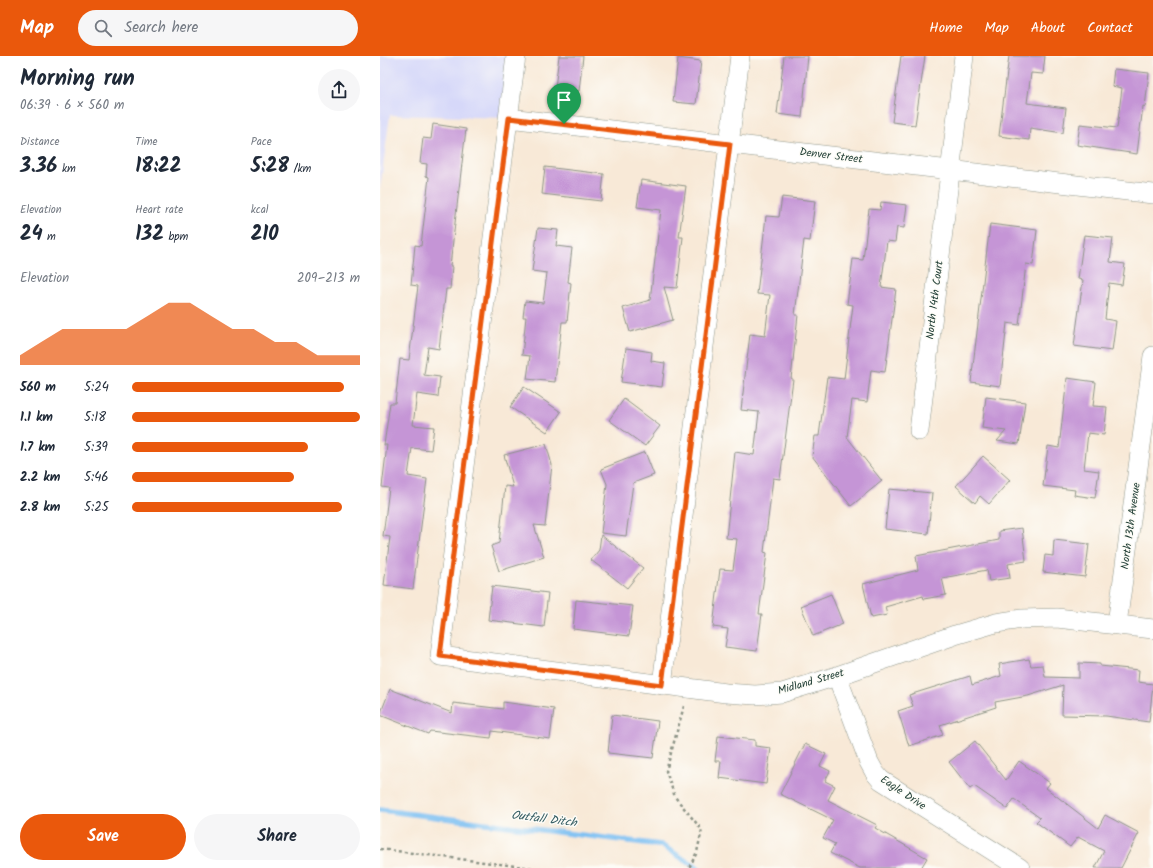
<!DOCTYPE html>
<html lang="en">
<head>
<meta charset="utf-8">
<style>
  :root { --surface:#fff; --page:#f6f6f7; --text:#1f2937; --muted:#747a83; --accent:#ea580c }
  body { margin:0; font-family:Kalam,sans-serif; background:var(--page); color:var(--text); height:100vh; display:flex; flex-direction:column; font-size:15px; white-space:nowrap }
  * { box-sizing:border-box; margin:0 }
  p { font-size:13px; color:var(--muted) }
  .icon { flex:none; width:22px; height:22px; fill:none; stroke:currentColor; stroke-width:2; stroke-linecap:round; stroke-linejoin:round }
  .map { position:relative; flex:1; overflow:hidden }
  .drawer { display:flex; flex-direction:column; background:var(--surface); width:380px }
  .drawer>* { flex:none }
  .pin { position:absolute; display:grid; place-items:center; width:34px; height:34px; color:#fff; margin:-41px -17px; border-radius:50% 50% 50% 0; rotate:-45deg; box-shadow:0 0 4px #0007 }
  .pin .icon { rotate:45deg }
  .round { display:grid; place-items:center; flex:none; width:42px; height:42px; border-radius:21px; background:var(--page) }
  .overview { display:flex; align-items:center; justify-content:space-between; height:68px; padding:0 20px }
  h1 { font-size:22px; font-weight:800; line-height:30px }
  .stats { display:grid; grid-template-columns:repeat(3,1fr); gap:6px; height:68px; padding:4px 20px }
  .stats div { display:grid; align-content:center }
  .stats b { font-size:20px; font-weight:800 }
  .stats small { font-size:11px; font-weight:400 }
  .stats p { font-size:11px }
  .chart { height:112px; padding:8px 20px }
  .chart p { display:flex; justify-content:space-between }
  .chart svg { width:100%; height:72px; margin-top:4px; fill:var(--accent); opacity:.7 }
  .primary-button { display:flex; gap:8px; margin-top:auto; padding:8px 20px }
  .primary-button a { flex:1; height:46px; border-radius:24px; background:var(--accent); color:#fff; font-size:16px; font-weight:800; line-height:46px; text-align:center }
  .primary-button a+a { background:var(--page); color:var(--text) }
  ul { padding:0 20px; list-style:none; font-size:13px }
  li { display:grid; grid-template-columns:64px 48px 1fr; align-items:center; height:30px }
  li i { height:10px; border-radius:5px; background:var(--accent) }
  header { display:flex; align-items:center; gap:24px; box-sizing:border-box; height:56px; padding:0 20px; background:var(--accent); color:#fff }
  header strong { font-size:19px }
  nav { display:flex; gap:22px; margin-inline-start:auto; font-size:14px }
  .search { width:280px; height:36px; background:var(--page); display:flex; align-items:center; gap:10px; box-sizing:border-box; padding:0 14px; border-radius:22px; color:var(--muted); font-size:15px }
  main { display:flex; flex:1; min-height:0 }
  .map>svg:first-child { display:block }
  .built { fill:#d6d8f9 }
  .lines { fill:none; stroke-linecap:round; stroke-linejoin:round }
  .stream { stroke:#7bbff2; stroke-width:5.5 }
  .building { fill:#c595d6 }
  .minor-casing { stroke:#8c9386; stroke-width:20 }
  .path { stroke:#8c9386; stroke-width:2.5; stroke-dasharray:3 3; stroke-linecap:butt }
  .minor { stroke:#fff; stroke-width:19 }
  .route-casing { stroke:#fff; stroke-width:8 }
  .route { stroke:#ea580c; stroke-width:5 }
  .labels { text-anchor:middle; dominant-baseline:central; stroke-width:3; stroke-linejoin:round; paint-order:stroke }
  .street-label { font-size:11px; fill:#1f3d34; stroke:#fdfcf7 }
  .water-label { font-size:12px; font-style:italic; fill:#365e64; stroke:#fdfcf7 }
</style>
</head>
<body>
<header>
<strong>Map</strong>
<div class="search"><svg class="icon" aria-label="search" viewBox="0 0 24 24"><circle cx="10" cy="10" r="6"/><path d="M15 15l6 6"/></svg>Search here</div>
<nav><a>Home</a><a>Map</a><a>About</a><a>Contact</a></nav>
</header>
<main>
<section class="drawer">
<div class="overview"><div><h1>Morning run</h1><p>06:39 · 6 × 560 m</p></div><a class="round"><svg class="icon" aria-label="share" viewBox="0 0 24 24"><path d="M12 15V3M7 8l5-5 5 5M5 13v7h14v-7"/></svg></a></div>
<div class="stats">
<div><p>Distance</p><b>3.36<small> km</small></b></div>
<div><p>Time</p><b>18:22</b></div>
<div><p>Pace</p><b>5:28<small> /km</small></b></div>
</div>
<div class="stats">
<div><p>Elevation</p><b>24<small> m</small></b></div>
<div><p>Heart rate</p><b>132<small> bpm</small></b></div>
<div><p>kcal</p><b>210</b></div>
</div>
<div class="chart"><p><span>Elevation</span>209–213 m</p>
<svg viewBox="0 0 160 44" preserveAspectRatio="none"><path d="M0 44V38L10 30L20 22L30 22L40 22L50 22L60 14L70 6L80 6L90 14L100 22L110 22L120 30L130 30L140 38L150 38L160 38V44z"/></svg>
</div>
<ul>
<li><b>560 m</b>5:24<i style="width:93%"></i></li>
<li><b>1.1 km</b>5:18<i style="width:100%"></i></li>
<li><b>1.7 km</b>5:39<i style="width:77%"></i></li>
<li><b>2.2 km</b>5:46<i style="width:71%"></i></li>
<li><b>2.8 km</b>5:25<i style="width:92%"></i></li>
</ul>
<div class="primary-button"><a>Save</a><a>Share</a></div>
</section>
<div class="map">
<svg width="773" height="812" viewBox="0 0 773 812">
  <rect width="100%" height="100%" fill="#fdfcf7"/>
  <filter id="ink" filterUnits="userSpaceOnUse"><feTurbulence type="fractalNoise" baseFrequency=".025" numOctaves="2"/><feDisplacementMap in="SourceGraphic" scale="8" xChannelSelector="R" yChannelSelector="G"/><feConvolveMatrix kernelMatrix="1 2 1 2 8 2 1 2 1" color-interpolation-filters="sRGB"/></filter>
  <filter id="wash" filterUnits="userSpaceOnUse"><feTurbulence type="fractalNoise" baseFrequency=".012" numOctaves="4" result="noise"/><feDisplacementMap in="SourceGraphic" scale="16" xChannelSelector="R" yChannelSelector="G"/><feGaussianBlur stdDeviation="0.9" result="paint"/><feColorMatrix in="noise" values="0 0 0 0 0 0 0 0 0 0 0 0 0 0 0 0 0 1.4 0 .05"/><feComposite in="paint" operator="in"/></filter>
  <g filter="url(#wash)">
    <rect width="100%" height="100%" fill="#f8e9d7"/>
    <!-- built -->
    <path class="built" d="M0,0h136l-7,62 -119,-3 -10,74z"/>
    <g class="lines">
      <!-- stream -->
      <path class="stream" d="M0,754l281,35 37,23"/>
    </g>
    <g id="blocks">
      <!-- building -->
      <path class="building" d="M179,0h24l-4,35 -24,-3z
        M404,0h24l-6,61 -25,-3z
        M521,0h24l-10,69 -23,-3z
        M629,0h36l-2,18 -12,-1 -4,30 39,5 -3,25 -33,-5 -1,12 -30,-4z
        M298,2l23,3 -5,43 -23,-2z
        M734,13l35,4 -4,34 -2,-1 -6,48 -60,-9 3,-21 37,4 5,-40 -10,-2z
        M53,68l33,5 -16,137h2l-2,23h-4l-7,60 -11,-2 -4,28 16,2 -2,20 -21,-3 -4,31 21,2 -3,23 -19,-2 -4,28 19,3 -14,110 -29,-4 6,-48 -7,-1 6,-48 -7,-1 5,-42h-3l6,-42h5l5,-44 9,1 9,-74 -7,-1 4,-40 6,1 8,-69 -3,-1 1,-12 -7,-1 3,-25 8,1z
        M165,111l59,7 -3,27 -59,-7z
        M261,124l45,6 -7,51h4l-6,51 -13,-1 9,33 -43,12 -7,-24 27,-8 11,-90 -24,-3z
        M402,141l33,4 -5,40 -6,-1 -9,75h3l-7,64h2l-13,100 -7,-1 -9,74 3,1 -8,61h3l-5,37 -32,-4 3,-18 -15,-2 7,-58 13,1 4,-31 -11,-1 9,-86 19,3 5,-43 -18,-2 9,-76 15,2 5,-41 -13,-1 9,-78 13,1z
        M501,146l26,3 -3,23 -7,-1 -2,15 -8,-1 -6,46 15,2 -11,83 -14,-2 -4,32 -15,-2 -5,37 35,44 -31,25 -39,-50 3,-20h4l8,-59 17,2 9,-74 -6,-1 6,-45 10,1 6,-51 11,1z
        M610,168l47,6 -4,35 -7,-1 -7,61 -12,-2 -7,63 -29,-4z
        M158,172l20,2 -2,16 16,2 -4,34 3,1 -4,39h-5l-7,60 -28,-3 3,-23 -8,-1 4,-38h-3l2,-16 18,2 4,-30 -15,-2z
        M704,179l29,3 -3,24 15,2 -3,21 -13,-2 -4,36 11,2 -4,30 -38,-5 9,-66 -5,-1z
        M246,292l26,4 -1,9 14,2 -3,24 -41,-5z
        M687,322l29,4 -3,24 14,1 -3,28 -16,-2 -4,36 15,2 -4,27 -21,-3 1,-5 -32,-4 5,-40 11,2z
        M144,331l37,25 -14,20 -37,-25z
        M606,341l39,5 -6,42 -22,-3 9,-10 -24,-3z
        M244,343l36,27 -15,20 -36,-26z
        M166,388l6,21 -7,61 -11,-1 10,32 -45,14 -8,-25 8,-3 6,-57 8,1 -9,-32z
        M265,396l9,23 -21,8 -7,53 -25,-3 6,-49 -6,-15z
        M603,400l27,24 -21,24 -9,-8 -5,7 -19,-17z
        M509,433l43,4 -4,41 -43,-5z
        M642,472l4,33 -18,3 2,14 -21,3 -2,-11 -45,8 4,17 -22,4 -1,-3 -38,11 2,8 -16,3 -8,-34 55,-14 -2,-14 83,-16v-9z
        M221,479l42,33 -16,20 -36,-28 8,-10z
        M674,484l35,4 -4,33 -42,-5 2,-17 8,1z
        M112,530l56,7 -4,34 -56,-7z
        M451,538l12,30 -30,12 -12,-30z
        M196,544l57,6 -4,30 -56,-7z
        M649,603l2,7 12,-1 2,12 34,1v-15l21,1v2l39,4 -1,12 15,2 -4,38 -43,-6 -44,-1 1,-30 -35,11 -33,6 1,5 -56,18 3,10 -34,11 -11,-35 15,-5 -4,-11 61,-19 2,9 29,-9 -2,-12z
        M10,633l62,24 1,-10 50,6v-7l51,7 -4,30 -58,-8 -1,7 -61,-7 -2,3 -48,-19z
        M232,659l46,6 -5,37 -45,-5z
        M338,680l37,4v6l16,2 -5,36 -47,-6 2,-17h-6z
        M595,685l31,39 13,-19 31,22 -4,5 52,40 7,-13 34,18 -18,35h-26l9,-17 -26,-14 -8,10 -34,-25 4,-4 -26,-19 -7,10 -33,-23 -4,3 -21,-27z
        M425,688l21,10 -6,12 10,5 -5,10 10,5 -7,14 49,25 -2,3 52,30 -6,10h-61l-30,-15 5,-9 -12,-6 10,-18 -53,-26z"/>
    </g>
  </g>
  <g filter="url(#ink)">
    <use href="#blocks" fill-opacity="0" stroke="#8c9386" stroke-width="1"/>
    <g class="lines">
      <defs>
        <path id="minor" d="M136,0l-76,600 286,37 29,2 27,-2 55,-17 118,-41 41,-12 26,-4 35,-1 96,11
          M129,62l644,76
          M539,375l45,-375
          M737,568l36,-268
          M457,620l32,86 6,11 6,7 139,88
          M282,629l78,-629"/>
      </defs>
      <!-- minor casing -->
      <use href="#minor" class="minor-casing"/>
      <!-- path -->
      <path class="path" d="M304,650l-18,65 9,26 27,33 -5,22 -8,16
        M0,793l152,19"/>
      <!-- minor -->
      <use href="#minor" class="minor"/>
    </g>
  </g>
  <g class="lines" filter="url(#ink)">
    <defs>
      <path id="route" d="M129,62l221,26 -68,541 -222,-29z"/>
    </defs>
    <!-- route casing -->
    <use href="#route" class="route-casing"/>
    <!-- route -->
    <use href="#route" class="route"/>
  </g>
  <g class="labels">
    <!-- street labels -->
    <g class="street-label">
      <text transform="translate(451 100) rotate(7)">Denver Street</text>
      <text transform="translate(555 244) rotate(-83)">North 14th Court</text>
      <text transform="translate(751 470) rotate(-82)">North 13th Avenue</text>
      <text transform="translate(431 626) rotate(-16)">Midland Street</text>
      <text transform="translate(523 737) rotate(34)">Eagle Drive</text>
    </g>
    <!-- water labels -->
    <g class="water-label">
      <text transform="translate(164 763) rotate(7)">Outfall Ditch</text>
    </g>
  </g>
</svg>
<div class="pin" style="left:184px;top:68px;background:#1e9e55"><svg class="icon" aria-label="arrive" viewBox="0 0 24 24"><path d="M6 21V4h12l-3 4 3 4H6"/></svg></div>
</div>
</main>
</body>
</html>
